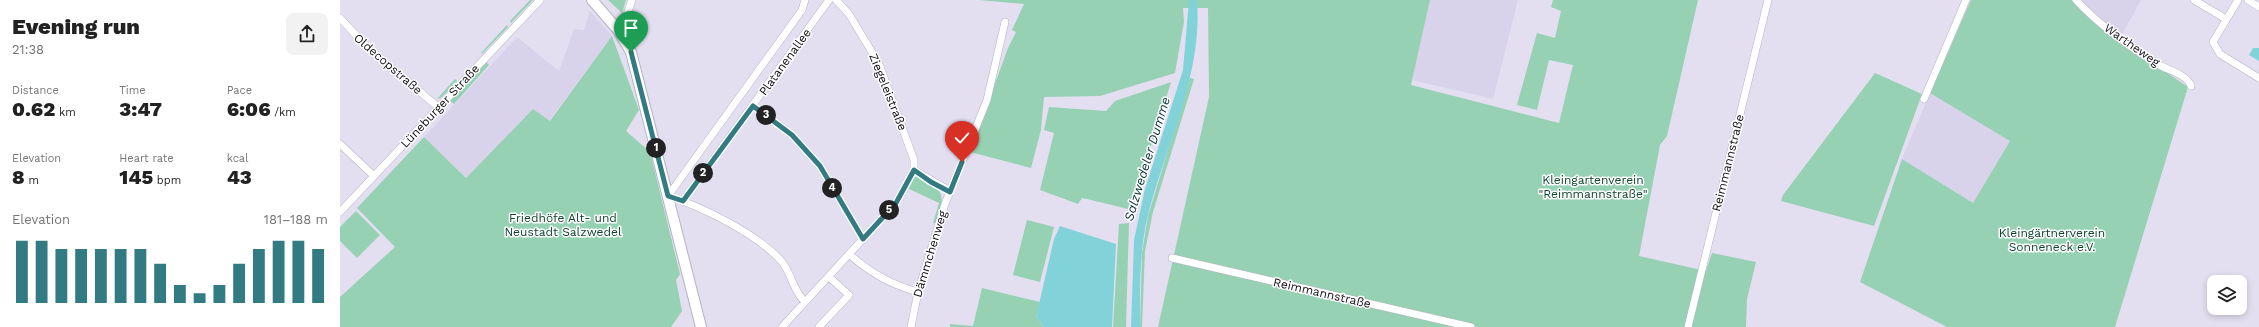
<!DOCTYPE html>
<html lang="en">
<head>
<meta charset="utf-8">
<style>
  :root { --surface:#fff; --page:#f2f2f2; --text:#222; --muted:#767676; --accent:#337b82 }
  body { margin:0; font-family:"Work Sans",sans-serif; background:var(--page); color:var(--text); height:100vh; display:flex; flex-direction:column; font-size:15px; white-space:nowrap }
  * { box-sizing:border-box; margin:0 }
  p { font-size:13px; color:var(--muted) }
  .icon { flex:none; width:22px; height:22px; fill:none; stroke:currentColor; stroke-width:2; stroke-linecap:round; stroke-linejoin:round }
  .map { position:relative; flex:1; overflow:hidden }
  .drawer { display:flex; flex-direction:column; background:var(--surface); width:340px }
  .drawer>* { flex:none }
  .fabs { position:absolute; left:1867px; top:275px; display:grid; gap:8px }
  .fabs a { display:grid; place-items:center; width:40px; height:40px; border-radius:8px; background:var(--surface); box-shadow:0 2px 6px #0003; font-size:20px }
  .pin { position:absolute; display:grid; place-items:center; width:34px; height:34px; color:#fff; margin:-41px -17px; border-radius:50% 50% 50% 0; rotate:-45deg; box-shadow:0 0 4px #0007 }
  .pin .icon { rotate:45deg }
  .km { position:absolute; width:20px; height:20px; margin:-10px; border-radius:50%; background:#222; color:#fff; font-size:11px; line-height:20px; text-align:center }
  .round { display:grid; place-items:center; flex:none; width:42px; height:42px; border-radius:8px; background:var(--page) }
  .overview { display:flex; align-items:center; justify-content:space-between; height:68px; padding:0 12px }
  h1 { font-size:22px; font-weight:800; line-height:30px }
  .figures { display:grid; grid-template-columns:repeat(3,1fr); gap:6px; height:68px; padding:4px 12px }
  .figures div { display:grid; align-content:center }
  .figures b { font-size:20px; font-weight:800 }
  .figures small { font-size:11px; font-weight:400 }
  .figures p { font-size:11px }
  .chart { height:112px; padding:8px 12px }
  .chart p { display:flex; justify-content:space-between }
  .chart svg { width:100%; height:72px; margin-top:4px; stroke:var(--accent); stroke-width:6 }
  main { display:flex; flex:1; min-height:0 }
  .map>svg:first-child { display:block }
  .built { fill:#d9d2eb }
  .green { fill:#96d1b3 }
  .water { fill:#82d3d9 }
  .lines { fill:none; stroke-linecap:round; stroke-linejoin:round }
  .street-casing { stroke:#b7b3c4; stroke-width:8 }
  .secondary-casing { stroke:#b7b3c4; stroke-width:12 }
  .street { stroke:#fff; stroke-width:7 }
  .secondary { stroke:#fff; stroke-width:10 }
  .route-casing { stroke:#fff; stroke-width:8 }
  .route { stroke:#337b82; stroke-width:5 }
  .labels { text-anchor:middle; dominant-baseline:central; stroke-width:3; stroke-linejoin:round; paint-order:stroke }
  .street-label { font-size:12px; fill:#121016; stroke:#fff }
  .park-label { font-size:12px; fill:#0d422d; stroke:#fff }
  .water-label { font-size:13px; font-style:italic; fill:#073033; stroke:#fff }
</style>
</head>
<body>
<main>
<section class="drawer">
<div class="overview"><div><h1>Evening run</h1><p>21:38</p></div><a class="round"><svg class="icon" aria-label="share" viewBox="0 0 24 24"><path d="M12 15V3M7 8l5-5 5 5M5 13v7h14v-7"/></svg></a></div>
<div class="figures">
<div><p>Distance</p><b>0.62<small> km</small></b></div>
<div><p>Time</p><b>3:47</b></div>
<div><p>Pace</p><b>6:06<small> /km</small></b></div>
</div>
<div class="figures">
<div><p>Elevation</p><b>8<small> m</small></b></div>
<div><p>Heart rate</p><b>145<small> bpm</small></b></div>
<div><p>kcal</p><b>43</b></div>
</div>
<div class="chart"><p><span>Elevation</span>181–188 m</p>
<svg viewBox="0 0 160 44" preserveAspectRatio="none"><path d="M5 44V6M15 44V6M25 44V11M35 44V11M45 44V11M55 44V11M65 44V11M75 44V20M85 44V33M95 44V38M105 44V33M115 44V20M125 44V11M135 44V6M145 44V6M155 44V11"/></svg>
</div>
</section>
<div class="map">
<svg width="1919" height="327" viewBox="0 0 1919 327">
  <rect width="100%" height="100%" fill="#e3dff1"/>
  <!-- built -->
  <path class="built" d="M1090,0h88l-25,99 -81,-19z
    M1740,0h61l-22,40z
    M250,11l22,25 -63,85 -16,-12 -67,69 -42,-41 93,-100 42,34 15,-42 10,1z
    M1590,93l80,48 -37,62 -71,-44z"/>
  <!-- green -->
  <path class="green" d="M190,0h3l-22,23 -1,-2z
    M268,0h18l-4,13z
    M639,0h451l-19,85 148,38 14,-58 -24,-5 -12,50 -20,-5 20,-72 18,5 6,-27 -10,-4 2,-7h145l-31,136 -7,9 -21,111 67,15 6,-18 44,9 -9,37 -1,28h-588l51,-230 -1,-89h-25l1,14 -9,51 -75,23 -56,1 -3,33 -10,38 -61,-16 38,-104 8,-16 -4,-2 12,-26z
    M1631,0h109l33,36 75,51 -73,240h-168l-87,-45 42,-123 71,44 37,-62 -80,-48z
    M167,25l1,2 -26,27 -1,-1z
    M272,36l27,74 -13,21 24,21 30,122 -4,6 6,31 -11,16h-331v-30l55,-50 -38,-39 67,-71 42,41 67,-69 17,12z
    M146,62l3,3 -35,39 -4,-3z
    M1535,73l47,21 -48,132 -93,-25 2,-6z
    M850,78l4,1 -41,133 -8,39 -3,76h-2l2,-74 6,-37z
    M115,79l2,2 -15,16 -5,2z
    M831,82l-17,56 -26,71 -41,-10 -5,-1 -4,6 -38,-14 14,-57 -10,-3 5,-23 57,4 9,-10z
    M578,176c28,17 27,16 18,48l-3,-1 6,-20 -32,-15 6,-10z
    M16,211l24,24 -23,23 -17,-17v-14z
    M687,220l27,7 -14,55 -27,-7z
    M789,223l-3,104h-13l6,-103z
    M642,288l58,14 -4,15 8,10h-94v-3l23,2z"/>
  <!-- water -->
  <path class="water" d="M849,0h8c6,74 -31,145 -49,215 -9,36 -8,75 -8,112h-9l3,-87 11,-51 38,-119z
    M1913,48h6v13l-10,-6z
    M720,226l56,18 -4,83h-68l-8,-10 18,-78z"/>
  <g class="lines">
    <defs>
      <path id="street" d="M465,0l-3,10 -134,186c35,11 91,39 114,66 10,12 11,29 23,40
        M496,0l13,14 30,50 35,96v10
        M1736,0c24,26 55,48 85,66 10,5 26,9 30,20
        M1854,0l32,19
        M1898,0l-25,42 7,12 39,24
        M1908,0l11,7
        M0,18l28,30 70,59
        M278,30l7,-10 7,-20
        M1584,99l42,-99
        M413,106l39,29 28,31 43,73
        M0,144l34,32
        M574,170l36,21
        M343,201l146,-201
        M0,212l200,-212
        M509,254c21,19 42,31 69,38
        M832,258l299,69
        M442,327l114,-124 18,-33
        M479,327l30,-32 -20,-18
        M571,327l7,-35 27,-88 42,-104 18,-78
        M1348,327l80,-327"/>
      <path id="secondary" d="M252,0l26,30 13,22 70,275"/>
    </defs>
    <!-- street casing -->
    <use href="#street" class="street-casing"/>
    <!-- secondary casing -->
    <use href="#secondary" class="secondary-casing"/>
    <!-- street -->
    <use href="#street" class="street"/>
    <!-- secondary -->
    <use href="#secondary" class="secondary"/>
  </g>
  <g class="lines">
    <defs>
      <path id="route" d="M291,52l37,144 15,5 70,-95 39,29 28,31 43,73 33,-36 18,-33 17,12 19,10 12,-30"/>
    </defs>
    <!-- route casing -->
    <use href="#route" class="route-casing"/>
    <!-- route -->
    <use href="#route" class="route"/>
  </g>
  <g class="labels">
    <!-- street labels -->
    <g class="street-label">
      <text transform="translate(1792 45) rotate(35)">Wartheweg</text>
      <text transform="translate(445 62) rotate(-54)">Platanenallee</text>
      <text transform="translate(48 64) rotate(41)">Oldecopstraße</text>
      <text transform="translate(548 92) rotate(68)">Ziegeleistraße</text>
      <text transform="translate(100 106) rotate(-47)">Lüneburger Straße</text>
      <text transform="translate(1388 163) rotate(-76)">Reimmannstraße</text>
      <text transform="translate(590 254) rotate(-73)">Dämmchenweg</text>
      <text transform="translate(982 293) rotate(13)">Reimmannstraße</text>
    </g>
    <!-- park labels -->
    <g class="park-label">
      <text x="1253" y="180">Kleingartenverein<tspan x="1253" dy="14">"Reimmannstraße"</tspan></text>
      <text x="223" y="218">Friedhöfe Alt- und<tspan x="223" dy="14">Neustadt Salzwedel</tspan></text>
      <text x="1712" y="233">Kleingärtnerverein<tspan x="1712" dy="14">Sonneneck e.V.</tspan></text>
    </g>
    <!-- water labels -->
    <g class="water-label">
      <text transform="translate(807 159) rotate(-73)">Salzwedeler Dumme</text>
    </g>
  </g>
</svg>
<div class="fabs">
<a><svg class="icon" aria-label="layers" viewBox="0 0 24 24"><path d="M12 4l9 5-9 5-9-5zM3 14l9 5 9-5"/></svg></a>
</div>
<div class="pin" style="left:291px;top:52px;background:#1e9e55"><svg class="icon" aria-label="arrive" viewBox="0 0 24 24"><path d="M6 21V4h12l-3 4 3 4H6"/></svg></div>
<div class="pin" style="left:622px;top:162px;background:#d93025"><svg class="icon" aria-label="check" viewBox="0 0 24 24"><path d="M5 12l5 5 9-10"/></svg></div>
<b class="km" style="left:316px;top:148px">1</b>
<b class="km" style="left:363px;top:173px">2</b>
<b class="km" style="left:426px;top:115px">3</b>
<b class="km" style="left:492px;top:188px">4</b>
<b class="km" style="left:549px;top:210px">5</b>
</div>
</main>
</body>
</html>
